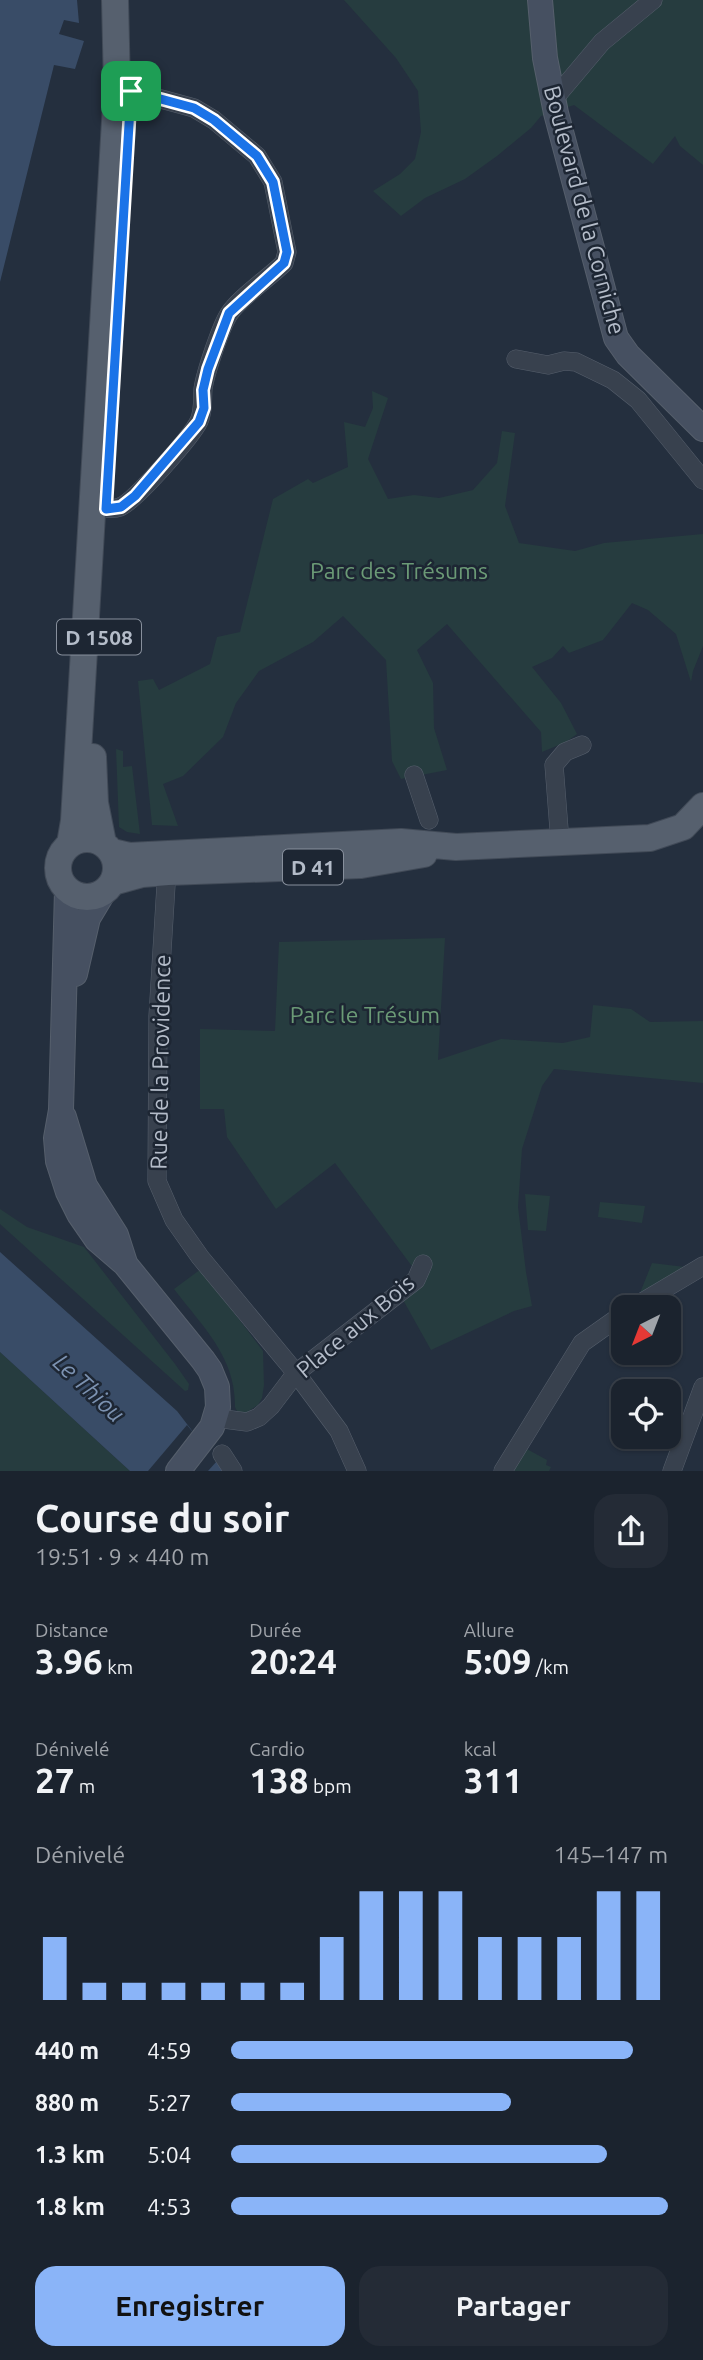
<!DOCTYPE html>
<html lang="fr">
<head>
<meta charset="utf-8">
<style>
  :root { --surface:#1b232e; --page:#242b36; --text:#f1f3f6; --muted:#a0a4aa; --line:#39404a; --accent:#8ab4f8 }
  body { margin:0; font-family:Ubuntu,sans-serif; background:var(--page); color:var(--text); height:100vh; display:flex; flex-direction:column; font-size:26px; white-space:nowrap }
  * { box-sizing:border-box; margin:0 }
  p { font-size:23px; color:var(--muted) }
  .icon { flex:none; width:38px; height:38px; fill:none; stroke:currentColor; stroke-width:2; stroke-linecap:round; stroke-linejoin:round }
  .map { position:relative; height:1471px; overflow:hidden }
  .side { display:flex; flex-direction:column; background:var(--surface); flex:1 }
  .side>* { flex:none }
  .needle { width:46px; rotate:222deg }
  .tools { position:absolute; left:611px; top:1295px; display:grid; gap:14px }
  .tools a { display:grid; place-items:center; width:70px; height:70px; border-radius:14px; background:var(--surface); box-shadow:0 2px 5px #0004,0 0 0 2px var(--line); font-size:35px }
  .pin { position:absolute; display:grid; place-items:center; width:60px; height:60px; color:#fff; margin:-30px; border-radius:14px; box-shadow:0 4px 10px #0006 }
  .round { display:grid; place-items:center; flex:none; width:74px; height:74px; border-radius:21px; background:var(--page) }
  .summary { display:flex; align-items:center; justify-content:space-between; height:119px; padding:0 35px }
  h1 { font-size:38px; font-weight:600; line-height:52px }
  .stats { display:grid; grid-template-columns:repeat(3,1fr); gap:10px; height:119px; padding:7px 35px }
  .stats div { display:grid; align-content:center }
  .stats b { font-size:35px; font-weight:600 }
  .stats small { font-size:19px; font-weight:400 }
  .stats p { font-size:19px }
  .chart { height:196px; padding:14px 35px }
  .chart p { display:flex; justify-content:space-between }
  .chart svg { width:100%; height:126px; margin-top:7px; stroke:var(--accent); stroke-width:6 }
  .action { display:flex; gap:14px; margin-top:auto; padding:14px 35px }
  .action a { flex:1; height:80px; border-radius:21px; background:var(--accent); color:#111; font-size:28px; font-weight:600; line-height:80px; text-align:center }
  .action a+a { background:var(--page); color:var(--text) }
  ul { padding:0 35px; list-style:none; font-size:23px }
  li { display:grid; grid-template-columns:112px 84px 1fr; align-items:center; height:52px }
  li i { height:18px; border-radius:9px; background:var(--accent) }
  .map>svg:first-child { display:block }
  .green { fill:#263c3f }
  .water { fill:#394c67 }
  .pier { fill:#242f3e }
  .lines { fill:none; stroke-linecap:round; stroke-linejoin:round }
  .street-casing { stroke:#565f6c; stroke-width:19 }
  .secondary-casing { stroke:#565f6c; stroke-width:26 }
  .primary-casing { stroke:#414a57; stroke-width:28 }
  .street { stroke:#38414e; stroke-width:18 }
  .secondary { stroke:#465061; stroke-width:24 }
  .primary { stroke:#56606e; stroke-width:26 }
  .route-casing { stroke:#fff; stroke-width:14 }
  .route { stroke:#1a73e8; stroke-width:9 }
  .labels { text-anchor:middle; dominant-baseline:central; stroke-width:5; stroke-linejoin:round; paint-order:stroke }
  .shield { fill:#1d2633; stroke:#878f9c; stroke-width:2 }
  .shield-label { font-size:21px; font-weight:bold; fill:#b4bcc9 }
  .street-label { font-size:23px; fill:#b4bcc9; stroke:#1d2633 }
  .park-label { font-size:23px; fill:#6b9a76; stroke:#1d2633 }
  .water-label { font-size:24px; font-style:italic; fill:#7c92b1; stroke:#1d2633 }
</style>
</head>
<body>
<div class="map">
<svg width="703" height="1471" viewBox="0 0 703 1471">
  <rect width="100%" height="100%" fill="#242f3e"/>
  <!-- green -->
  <path class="green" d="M344,0h359v165l-23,-19 -5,-10 -22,28 -79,-59 -33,11 -10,12 -34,28 -32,23 -40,19 -24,18 -28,-25 27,-17 15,-15 6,-27 -3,-41 -22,-33z
    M372,391l16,7 -20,61 20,40 26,-4 25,3 34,-8 24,-27 5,-32 13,2 -10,73 14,37 56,8 29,-8 99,-9v112l-10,25 -2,11 -15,-48 -28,-24 -16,-7 -29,37 -34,13 -6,-7 -11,12 -20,9 29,36 16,31 -11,8 -24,10 -1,-20 -94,-108 -30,26 16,33 1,45 13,42 -46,9 -9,-18 -6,-101 -43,-44 -30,26 -54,29 -23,32 -13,34 -40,39 -20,8 15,42 -26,-1 -14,-144 15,-2 6,11 51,-26 7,-27 23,-5 33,-133 35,-20 5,4 35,-16 -4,-45 21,5 8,-19z
    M116,749l7,2v16l9,-1 8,68 -13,-2 -8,-5z
    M445,938l-7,122 63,-21 62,4 27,-6 3,-32 38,4 19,13 53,-1v62l-149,-14 -12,17 -20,63 -4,58 8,65 6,34 -18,5 -83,39 -29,-52 21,-17 -88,-118 -59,46 -49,-72 -3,-28h-24v-80l75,2 4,-89z
    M525,1194l25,2 -4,35 -18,-1z
    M600,1202l45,4 -3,17 -44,-6z
    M0,1209l27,18 57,20 91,117 14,20 -1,6 -3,1 -185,-167z
    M652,1263l33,4 -45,26z
    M201,1269l62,82 1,34 -2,13 -4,7 -14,9 -7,-3 -2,-4c1,-50 -33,-81 -61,-118z
    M0,1352l130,119h-130z
    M525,1448l22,12 -1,5 5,2 -2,4h-37z"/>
  <!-- water -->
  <path class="water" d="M0,0h77l2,23 -15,-3 -5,14 25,7 -9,28 -21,-4 -54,217z
    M0,1252l177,159 46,60h-93l-130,-119z"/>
  <!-- pier -->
  <path class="pier" d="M187,1425l30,36 -9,10h-60z"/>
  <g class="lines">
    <defs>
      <path id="street" d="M554,99l48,-57 51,-42
        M516,359l32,6 16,-4 12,1 37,18 25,20 65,80
        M94,506c8,2 18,4 26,1 15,-6 72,-71 79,-86 5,-11 3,-21 4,-32 2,-15 18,-63 26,-75 10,-16 41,-37 55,-51l3,-11 -14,-70 -16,-26 -43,-36 -20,-12 -77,-21
        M414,775l15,45
        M560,842l-6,-77 11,-13 17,-7
        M174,867l-6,5 -2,13 -8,131 -1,165 17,39 26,37 96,116 43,58 18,40
        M634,1307l69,-41
        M216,1418l31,4 12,-5 12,-11 25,-33 120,-93 7,-16
        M222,1454l11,17
        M503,1471l79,-128 41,-29
        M672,1471l31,-84"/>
      <path id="secondary" d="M540,0l5,58 11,55 60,225 12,17 75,74
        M67,890l-6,220 -5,28 2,23 10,31 11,22 18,26 28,24 78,96 7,10 7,17 1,20 -6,20 -34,44
        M75,974l13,-56 15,-25
        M64,1117l21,69 31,49 9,28"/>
      <path id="primary" d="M93,757l2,46 8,40
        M58 868a29 29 0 1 1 58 0a29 29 0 1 1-58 0Z
        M70,844l4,-23 43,-734 -2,-87
        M112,852l17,4 272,-14 55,5 194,-9 33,-11 20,-21
        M113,882l29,-8 26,-2 193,-7 63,-11"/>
    </defs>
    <!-- street casing -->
    <use href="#street" class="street-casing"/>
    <!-- secondary casing -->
    <use href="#secondary" class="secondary-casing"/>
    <!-- primary casing -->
    <use href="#primary" class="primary-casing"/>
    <!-- street -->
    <use href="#street" class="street"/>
    <!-- secondary -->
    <use href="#secondary" class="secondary"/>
    <!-- primary -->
    <use href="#primary" class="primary"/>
  </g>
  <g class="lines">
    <defs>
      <path id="route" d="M131,91l63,17 20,12 43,36 16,26 14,70 -3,11 -55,50 -21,56 -5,21 1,18 -5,14 -64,74 -14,11 -15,2z"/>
    </defs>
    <!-- route casing -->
    <use href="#route" class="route-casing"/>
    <!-- route -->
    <use href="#route" class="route"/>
  </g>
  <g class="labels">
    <!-- shield labels -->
    <g class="shield">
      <rect x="57" y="619.5" width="84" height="35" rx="5"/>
      <rect x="283" y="849.5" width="60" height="35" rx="5"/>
    </g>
    <g class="shield-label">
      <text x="99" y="637">D 1508</text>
      <text x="313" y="867">D 41</text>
    </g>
    <!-- street labels -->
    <g class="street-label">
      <text transform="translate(585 210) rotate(75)">Boulevard de la Corniche</text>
      <text transform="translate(160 1062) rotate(-89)">Rue de la Providence</text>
      <text transform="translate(355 1326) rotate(-40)">Place aux Bois</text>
    </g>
    <!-- park labels -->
    <g class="park-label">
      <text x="399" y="570">Parc des Trésums</text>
      <text x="365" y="1014">Parc le Trésum</text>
    </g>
    <!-- water labels -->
    <g class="water-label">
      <text transform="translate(89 1388) rotate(43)">Le Thiou</text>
    </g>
  </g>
</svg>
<div class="tools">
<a><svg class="needle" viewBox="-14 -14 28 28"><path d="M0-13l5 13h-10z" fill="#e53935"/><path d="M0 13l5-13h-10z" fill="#a0a4aa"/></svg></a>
<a><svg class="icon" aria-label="locate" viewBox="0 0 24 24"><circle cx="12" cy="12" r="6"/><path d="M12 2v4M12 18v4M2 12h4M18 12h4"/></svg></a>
</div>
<div class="pin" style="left:131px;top:91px;background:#1e9e55"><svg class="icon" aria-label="arrive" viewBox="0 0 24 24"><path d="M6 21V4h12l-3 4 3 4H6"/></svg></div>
</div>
<section class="side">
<div class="summary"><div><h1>Course du soir</h1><p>19:51 · 9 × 440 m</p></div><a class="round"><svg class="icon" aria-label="share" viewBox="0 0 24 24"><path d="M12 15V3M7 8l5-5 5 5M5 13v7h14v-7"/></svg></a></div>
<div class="stats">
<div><p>Distance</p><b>3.96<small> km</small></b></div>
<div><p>Durée</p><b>20:24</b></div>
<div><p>Allure</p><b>5:09<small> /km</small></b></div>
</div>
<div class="stats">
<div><p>Dénivelé</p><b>27<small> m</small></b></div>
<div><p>Cardio</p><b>138<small> bpm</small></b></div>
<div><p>kcal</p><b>311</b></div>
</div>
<div class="chart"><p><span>Dénivelé</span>145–147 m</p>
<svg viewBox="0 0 160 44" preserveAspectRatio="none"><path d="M5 44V22M15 44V38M25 44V38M35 44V38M45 44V38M55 44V38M65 44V38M75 44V22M85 44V6M95 44V6M105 44V6M115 44V22M125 44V22M135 44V22M145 44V6M155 44V6"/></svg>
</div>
<ul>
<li><b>440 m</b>4:59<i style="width:92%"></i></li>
<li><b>880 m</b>5:27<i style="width:64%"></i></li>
<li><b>1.3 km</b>5:04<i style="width:86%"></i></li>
<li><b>1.8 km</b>4:53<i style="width:100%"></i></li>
</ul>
<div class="action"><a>Enregistrer</a><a>Partager</a></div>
</section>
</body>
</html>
